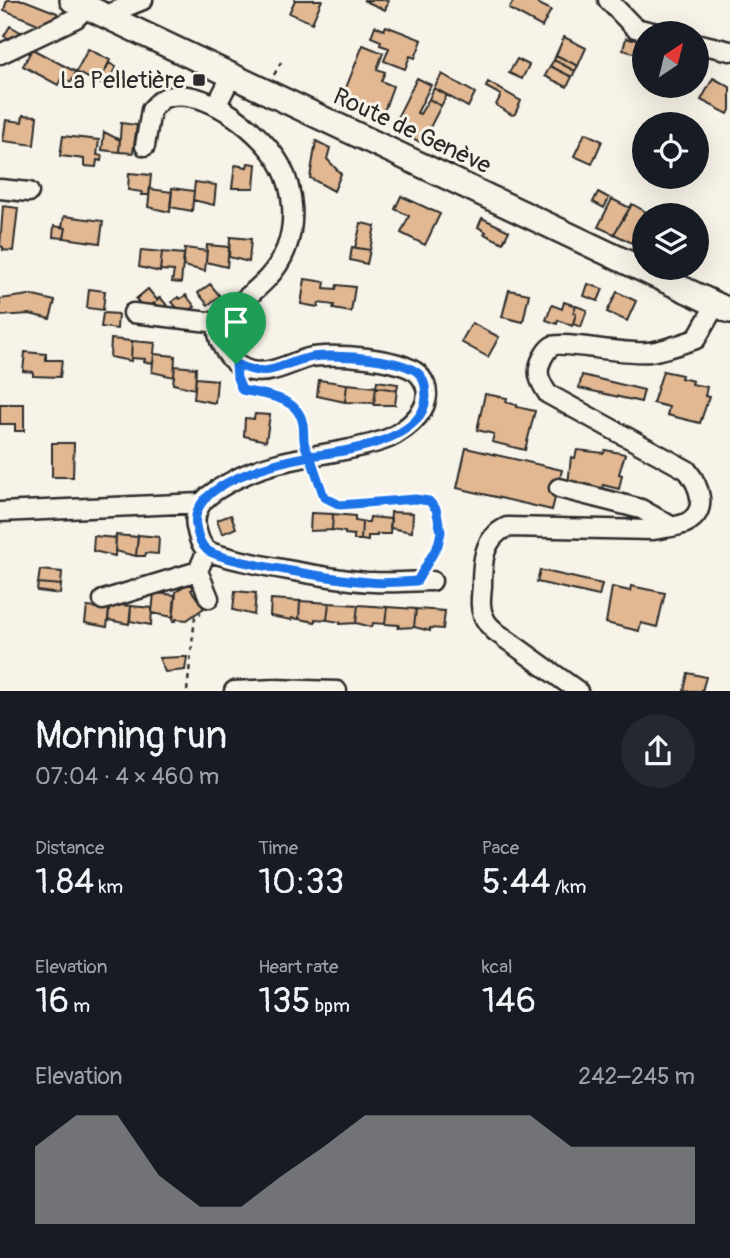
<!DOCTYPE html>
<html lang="en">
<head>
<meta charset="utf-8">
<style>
  :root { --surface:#171b24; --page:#242831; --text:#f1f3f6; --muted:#9ea1a6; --accent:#98999b }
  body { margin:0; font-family:Pangolin,sans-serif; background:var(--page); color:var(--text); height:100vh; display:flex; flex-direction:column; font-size:26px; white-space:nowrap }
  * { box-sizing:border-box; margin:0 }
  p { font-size:23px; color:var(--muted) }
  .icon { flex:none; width:38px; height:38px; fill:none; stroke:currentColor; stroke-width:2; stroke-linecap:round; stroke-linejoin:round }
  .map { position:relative; height:691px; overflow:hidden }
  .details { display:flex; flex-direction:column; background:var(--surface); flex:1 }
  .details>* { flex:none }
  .needle { width:46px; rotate:35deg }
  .controls { position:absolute; left:632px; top:21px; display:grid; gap:14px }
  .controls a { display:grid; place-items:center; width:77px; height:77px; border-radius:50%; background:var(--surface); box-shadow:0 7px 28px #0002; font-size:35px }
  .pin { position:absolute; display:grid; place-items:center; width:60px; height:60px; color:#fff; margin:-72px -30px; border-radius:50% 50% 50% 0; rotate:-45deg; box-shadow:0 0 7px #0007 }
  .pin .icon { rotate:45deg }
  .round { display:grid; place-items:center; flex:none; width:74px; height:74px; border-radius:37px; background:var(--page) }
  .headline { display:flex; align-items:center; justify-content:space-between; height:119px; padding:0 35px }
  h1 { font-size:38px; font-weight:600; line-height:52px }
  .metrics { display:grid; grid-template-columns:repeat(3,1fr); gap:10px; height:119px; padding:7px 35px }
  .metrics div { display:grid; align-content:center }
  .metrics b { font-size:35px; font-weight:600 }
  .metrics small { font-size:19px; font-weight:400 }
  .metrics p { font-size:19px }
  .chart { height:196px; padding:14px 35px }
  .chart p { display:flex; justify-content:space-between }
  .chart svg { width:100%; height:126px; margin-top:7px; fill:var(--accent); opacity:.7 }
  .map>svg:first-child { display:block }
  .building { fill:#e1b892; stroke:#2b2b2b; stroke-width:2 }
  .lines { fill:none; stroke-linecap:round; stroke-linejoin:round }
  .minor-casing { stroke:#2b2b2b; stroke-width:23 }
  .major-casing { stroke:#2b2b2b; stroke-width:28 }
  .path { stroke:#2b2b2b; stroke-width:2.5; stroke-dasharray:5 5; stroke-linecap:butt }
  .minor { stroke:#f7f3e8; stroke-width:18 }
  .major { stroke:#f7f3e8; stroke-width:23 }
  .route-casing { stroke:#fff; stroke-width:14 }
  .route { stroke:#1a73e8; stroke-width:9 }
  .poi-dot { fill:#2b2b2b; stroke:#f7f3e8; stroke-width:2.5 }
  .labels { text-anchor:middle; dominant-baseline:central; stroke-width:6; stroke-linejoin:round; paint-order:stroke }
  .poi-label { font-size:24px; fill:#2b2b2b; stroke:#f7f3e8; text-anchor:end }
  .street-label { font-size:24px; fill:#2b2b2b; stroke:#f7f3e8 }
</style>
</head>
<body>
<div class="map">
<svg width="730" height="691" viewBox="0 0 730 691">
  <rect width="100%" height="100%" fill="#f7f3e8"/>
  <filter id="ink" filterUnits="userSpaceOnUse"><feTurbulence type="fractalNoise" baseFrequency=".0143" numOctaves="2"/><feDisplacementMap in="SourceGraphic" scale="14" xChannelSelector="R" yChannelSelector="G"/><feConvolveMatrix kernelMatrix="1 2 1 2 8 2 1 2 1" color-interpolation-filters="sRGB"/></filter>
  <g filter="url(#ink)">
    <!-- building -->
    <path class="building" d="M7,0h17l33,13v4l-19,10 -2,-4 -32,-13z
      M295,0h27l-10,23 -23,-10z
      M363,0h26l-4,10z
      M514,0h23v3l14,7 -9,17 -33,-18z
      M10,26l14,8 -12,6 -8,-4z
      M375,26l9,4 2,-4 36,14 -7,18 -5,-2 -5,13 -21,-8 5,-13 -9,-3 1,-4 -10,-4z
      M635,36l9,3v17l-21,-6 3,-12 7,2z
      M564,37l22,11 -8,18 -22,-11z
      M363,45l20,8 -6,16 8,3 -4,9 12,5 -10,28 -20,-8 -3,7 -20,-10z
      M32,49l44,23 -5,10 -9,-5 -4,8 -35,-19z
      M88,49l22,11 -11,23 -23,-11z
      M556,55l22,11 -3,5 -21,-11z
      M517,59l12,6 -7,14 -13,-6z
      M554,60l21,11 -3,6 -22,-11z
      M109,63l7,4 -10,20 -7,-4z
      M550,66l22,11 -5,10 -22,-11z
      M442,74l33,19 -7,14 -34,-19z
      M417,78l14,7 -14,28 3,1 9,-15 12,7 -19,37 -30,-15z
      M713,78l17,9v23l-2,4 -27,-14z
      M488,82l33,19 -6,13 -3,1 -16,-10 5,-10 -15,-8z
      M434,88l13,7 -6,11 -12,-7z
      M23,115l14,1 -3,29 -31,-4 3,-21 16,2z
      M121,123l16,2 -4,28 -14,-1z
      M104,132l16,8 -1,12 -17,-2z
      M585,133l17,8 -10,23 -18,-8z
      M63,136l36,4 -2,15 5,1 -1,5 -4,-1 -1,7 -12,-1v-7l-24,-3z
      M316,141l14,7 -3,11 14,15 -7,17 -24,-13z
      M248,163l8,1 -2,24h-22l3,-23 12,2z
      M129,173l22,2 -2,20h-8l1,-3 -14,-2z
      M195,182l21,3 -2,20 -21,-5z
      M172,188l22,3 -2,20 -22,-4z
      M150,189l22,3 -2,20 -22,-5z
      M598,192l11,6 -5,10 -11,-6z
      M401,196l39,18 -15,31 -24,-12 8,-17 -14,-7z
      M612,199l18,9 -16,26 -16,-7z
      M632,204l14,8 -14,31 -18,-9z
      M3,206l15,2 -5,43 -10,-1v-3l-3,-1z
      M64,216l39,5 -3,22 -36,-5 2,-10 -4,-1z
      M482,218l27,13 -6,12 -19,-9 2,-2 -8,-5z
      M361,223l14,3 -5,24 -15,-2z
      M54,226l12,2 -2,10 -11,-1z
      M230,237l21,2 -2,23 -20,-5z
      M207,245l22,2 -2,20 -21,-5z
      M352,247l18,3 -3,14 -17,-4z
      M185,248l22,3 -2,20 -22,-5z
      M141,250l21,2 -2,20 -21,-5z
      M162,252l22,2 -3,29 -9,-1 2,-11 -14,-1z
      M305,279l20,3 -1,6 12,1 1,-4 18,2 -4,25 -18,-3 1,-4 -15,-2 -1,4 -17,-3z
      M210,284l10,12 -12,9 -10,-12z
      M588,284l15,5 -5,12 -14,-5z
      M89,289l16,2 -2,19 -16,-2z
      M148,289l9,11 3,-3 10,12 -6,5 -10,-11 -9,7 -9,-11z
      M509,290l20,4 -6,28 -21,-5z
      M617,292l19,9 -9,20 -20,-9z
      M29,295l26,6 -5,18 -20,-5 -30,2v-17z
      M186,295l9,12 -13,7 -10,-12 6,-5 2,2z
      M564,302l12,4 -3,7 3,1 -4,12 -14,-6 -1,4 -11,-4 6,-15 10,4z
      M576,306l11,4 -6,17 -8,-3 3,-10 -3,-1z
      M103,313l15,1 -1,15 -16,-2z
      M472,323l27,14 -11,20 -27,-15z
      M111,339l21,2 -1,20 -21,-4z
      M132,341l23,2 -2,20 -9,-1 1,-3 -14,-1z
      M25,352l21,2v6h16l-2,17 -27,-1v-4l-10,-1z
      M154,354l21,2 -1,21 -22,-5z
      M175,366l21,2 -1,21 -22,-5z
      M663,371l19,4 -1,3 12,3 -1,3 15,3 -2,9 4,1 -9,26 -33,-8 2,-8 -16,-4z
      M582,375l62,15 -3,12 -62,-14z
      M196,378l21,2 -2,23 -21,-4z
      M319,380l28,4 -2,18 -28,-6z
      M377,381l21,3 -1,6 -21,-3z
      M347,384l29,3 -2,16 -29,-1z
      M376,387l21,3 -2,15h-21z
      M485,394l22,4 -1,4 11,3v2l18,4 -10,39 -33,-8 2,-8 -17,-4z
      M0,404h24v27h-9v-7h-15z
      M255,414l15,1 -4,26 -22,-5 1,-18 9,1z
      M52,443h22l-1,34h-21z
      M466,448l96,22 -10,40 -95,-22z
      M577,450l27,3 1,-3 20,4 -6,20 3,1 -3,14 -16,-4 -2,7 -33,-7 3,-28 4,1z
      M391,512l22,1 -1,19 -22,-4z
      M311,513l22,1 -1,16 -22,1z
      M333,514l22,2v5l7,1 -1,18h-7v-5l-9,-1v-2l-13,-2z
      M231,515l5,13 -14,6 -5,-14z
      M370,517l21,2 -1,15h-13v2h-9v5l-7,-1 1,-18h7z
      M116,535l22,2 -2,19 -21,-5z
      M138,535l21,2 -1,17 -12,-1 -1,3h-9z
      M94,536l22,2 -1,18 -22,-5z
      M40,570l22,2 -1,13 -23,-2z
      M540,570l62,14 -3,12 -62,-14z
      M189,581l5,7 -3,2 13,18 -17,12 -11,-1v2h-3l3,-29z
      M38,583l23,2 -1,9 -23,-3z
      M631,586l34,7 -8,34 -16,-4 -2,8 -33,-8 6,-36 18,4z
      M235,591l21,2 -2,22 -21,-5z
      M154,593l21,2 -2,22 -21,-4z
      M271,599l29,2 -1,18 -7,-1 -1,2 -21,-4z
      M300,601l29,2 -2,17 -12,-1v3l-16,-3z
      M329,603l29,2 -2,18 -16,1v-2l-13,-2z
      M110,604l21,2 -2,18 -21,-4z
      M358,605l29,2 -2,17 -12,-1 -1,4 -16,-4z
      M131,606l21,2 -1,17 -21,-4z
      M87,607l22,2 -2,18 -22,-4z
      M387,607l29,2 -2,18 -16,1 1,-3 -14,-1z
      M416,609l29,2 -2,18 -13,-1v3l-16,-4z
      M182,657h5l-2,13 -20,2 -6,-14z
      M688,673l18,4 -4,14h-18z"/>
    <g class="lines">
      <defs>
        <path id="minor" d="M608,0l27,28 22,5
          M106,15l37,-15
          M696,43l34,8
          M0,54l76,-36 11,-11
          M217,104l15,-29
          M145,146l6,-36c4,-5 9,-11 16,-13 40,-10 96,36 114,69 13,25 15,57 5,83 -13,34 -44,49 -68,74 -3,19 14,44 33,48 20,4 39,-8 57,-13 21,-6 99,0 112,18 19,24 -5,47 -25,59 -13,8 -30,10 -45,14 -39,8 -77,11 -112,29 -19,10 -47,23 -42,49 2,8 3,17 11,23 13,10 144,32 166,32 20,1 39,-1 59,-1
          M0,189l29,3
          M133,313l85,10
          M559,488l82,21 30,17
          M0,512l201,-9
          M198,571l11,27
          M103,600l95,-29 9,-21
          M234,691l40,-2 63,2
          M578,691l-82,-59c-4,-4 -9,-8 -11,-13 -6,-10 -4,-22 -3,-33 0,-24 1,-48 25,-59l146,3c10,-2 24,-3 33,-7 24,-12 13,-38 1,-53l-139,-76c-8,-12 -13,-21 -6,-35 2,-4 5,-10 10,-13 10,-5 76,9 97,6 16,-2 32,-8 47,-13l20,-35"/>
        <path id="major" d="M72,0l658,311"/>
      </defs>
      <!-- minor casing -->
      <use href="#minor" class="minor-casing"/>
      <!-- major casing -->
      <use href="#major" class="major-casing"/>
      <!-- path -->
      <path class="path" d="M274,75l7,-13
        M239,384l3,6c22,5 56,6 61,33 1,6 -1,12 0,17
        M316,472l8,25c27,23 105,-21 114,20 5,21 0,28 -10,46
        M187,691l8,-74 6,-4"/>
      <!-- minor -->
      <use href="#minor" class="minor"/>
      <!-- major -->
      <use href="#major" class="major"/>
    </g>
  </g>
  <g class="lines" filter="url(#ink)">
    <defs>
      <path id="route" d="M236,364l1,14 5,12c22,5 56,6 61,34 2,14 -2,18 7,32 -29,5 -122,27 -114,70 2,9 3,17 11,24 14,12 137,30 162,32 16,2 33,0 48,-1l21,-36 3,-13 -5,-23 -7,-8 -14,-2 -75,6 -16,-8 -14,-41c34,-4 114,-15 116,-59 0,-7 -1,-15 -5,-21 -13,-18 -87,-22 -108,-19 -32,5 -43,24 -77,7"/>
    </defs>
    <!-- route casing -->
    <use href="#route" class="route-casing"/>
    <!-- route -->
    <use href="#route" class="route"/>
  </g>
  <!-- markers -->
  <rect class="poi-dot" x="192" y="73" width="14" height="14" rx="3.5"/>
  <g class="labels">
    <!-- poi labels -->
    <g class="poi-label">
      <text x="185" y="80">La Pelletière</text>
    </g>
    <!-- street labels -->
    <g class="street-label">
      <text transform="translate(412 131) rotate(25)">Route de Genève</text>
    </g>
  </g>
</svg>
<div class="controls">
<a><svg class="needle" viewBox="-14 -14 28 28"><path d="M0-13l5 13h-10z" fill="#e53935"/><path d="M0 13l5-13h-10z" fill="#9ea1a6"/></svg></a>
<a><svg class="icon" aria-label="locate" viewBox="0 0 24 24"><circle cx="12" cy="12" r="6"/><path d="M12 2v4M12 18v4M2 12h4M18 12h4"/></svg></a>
<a><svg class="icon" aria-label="layers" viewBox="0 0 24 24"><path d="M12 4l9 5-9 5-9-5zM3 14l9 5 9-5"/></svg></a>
</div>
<div class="pin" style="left:236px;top:364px;background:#1e9e55"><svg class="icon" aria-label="arrive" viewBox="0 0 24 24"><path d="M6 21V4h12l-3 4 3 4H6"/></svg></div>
</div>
<section class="details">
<div class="headline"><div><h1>Morning run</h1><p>07:04 · 4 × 460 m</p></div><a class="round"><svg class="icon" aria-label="share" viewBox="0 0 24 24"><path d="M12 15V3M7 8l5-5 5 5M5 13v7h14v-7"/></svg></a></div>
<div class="metrics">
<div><p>Distance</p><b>1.84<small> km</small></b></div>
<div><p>Time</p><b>10:33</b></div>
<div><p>Pace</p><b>5:44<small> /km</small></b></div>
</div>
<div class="metrics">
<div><p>Elevation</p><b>16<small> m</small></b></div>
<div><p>Heart rate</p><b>135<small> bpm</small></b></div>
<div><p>kcal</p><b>146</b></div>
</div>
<div class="chart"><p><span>Elevation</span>242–245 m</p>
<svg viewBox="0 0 160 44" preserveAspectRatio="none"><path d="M0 44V17L10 6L20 6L30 27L40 38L50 38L60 27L70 17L80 6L90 6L100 6L110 6L120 6L130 17L140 17L150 17L160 17V44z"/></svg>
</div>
</section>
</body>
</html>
